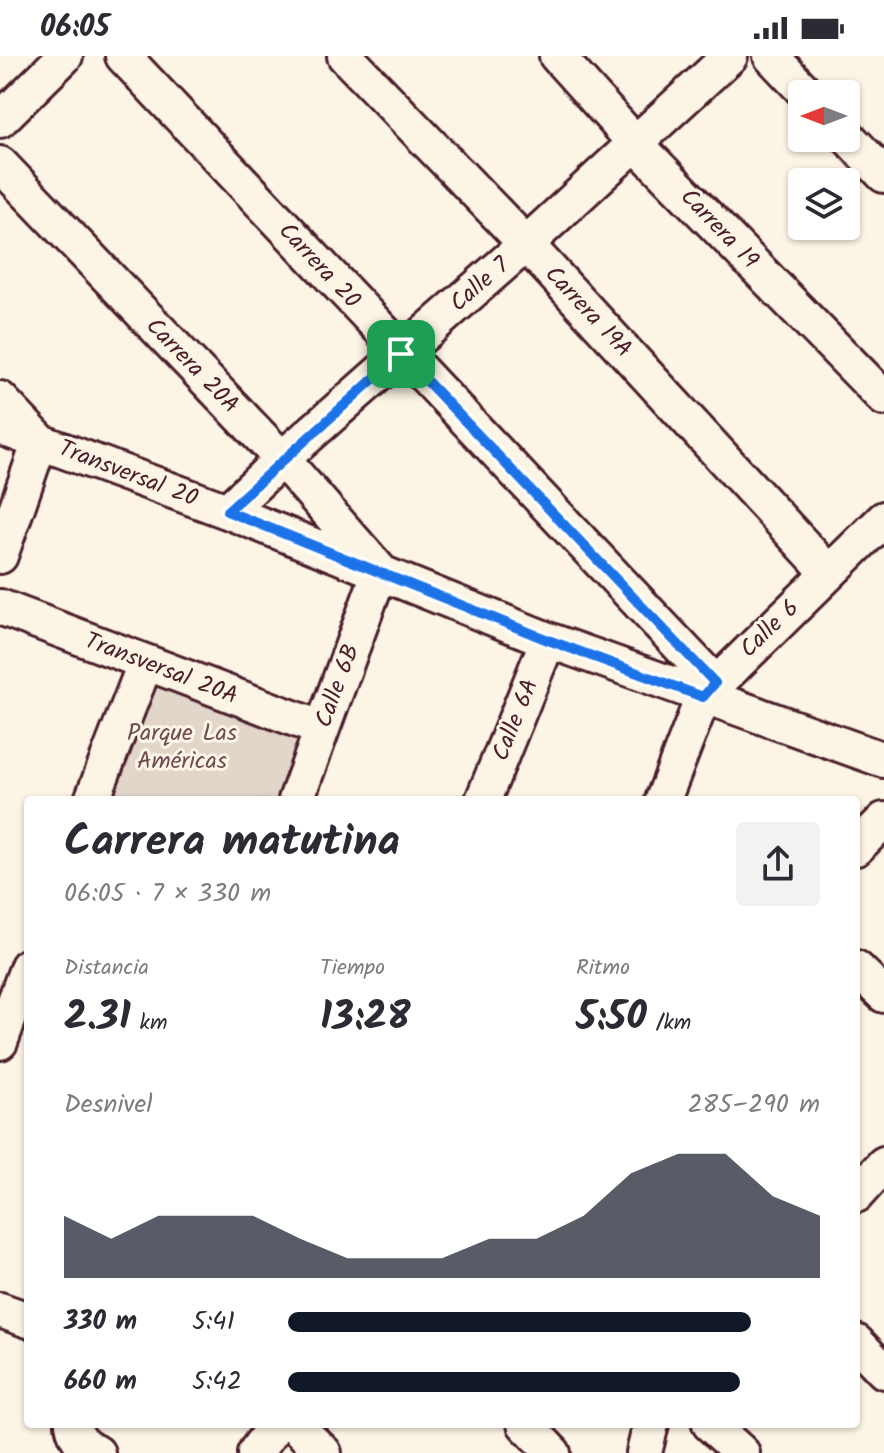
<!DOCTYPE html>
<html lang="es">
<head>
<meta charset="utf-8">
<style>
  :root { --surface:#fff; --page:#f2f2f3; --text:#2b2b33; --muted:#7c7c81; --accent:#111827 }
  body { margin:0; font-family:Kalam,sans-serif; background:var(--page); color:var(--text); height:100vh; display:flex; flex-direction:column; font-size:30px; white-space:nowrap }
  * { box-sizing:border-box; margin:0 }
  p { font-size:26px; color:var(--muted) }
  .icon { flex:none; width:44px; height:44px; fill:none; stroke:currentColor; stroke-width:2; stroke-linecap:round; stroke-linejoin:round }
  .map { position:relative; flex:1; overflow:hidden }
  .drawer { position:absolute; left:24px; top:740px; width:836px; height:632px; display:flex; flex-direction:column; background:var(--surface); border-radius:8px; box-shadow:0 2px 6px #0004 }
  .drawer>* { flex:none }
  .needle { width:52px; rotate:270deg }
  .buttons { position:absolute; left:788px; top:24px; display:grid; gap:16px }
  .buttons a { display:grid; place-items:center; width:72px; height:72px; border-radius:8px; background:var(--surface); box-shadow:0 2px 6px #0004; font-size:40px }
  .pin { position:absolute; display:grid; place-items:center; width:68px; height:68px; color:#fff; margin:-34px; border-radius:16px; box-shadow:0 4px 12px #0006 }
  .round { display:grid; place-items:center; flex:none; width:84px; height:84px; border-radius:8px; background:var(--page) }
  .overview { display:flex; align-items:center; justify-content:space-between; height:136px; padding:0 40px }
  h1 { font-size:44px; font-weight:700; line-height:60px }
  .figures { display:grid; grid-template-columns:repeat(3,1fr); gap:12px; height:136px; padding:8px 40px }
  .figures div { display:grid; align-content:center }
  .figures b { font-size:40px; font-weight:700 }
  .figures small { font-size:22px; font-weight:400 }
  .figures p { font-size:22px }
  .chart { height:224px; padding:16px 40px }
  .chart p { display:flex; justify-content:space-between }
  .chart svg { width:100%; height:144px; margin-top:8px; fill:var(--accent); opacity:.7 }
  ul { padding:0 40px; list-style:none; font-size:26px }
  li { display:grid; grid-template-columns:128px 96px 1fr; align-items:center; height:60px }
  li i { height:20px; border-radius:10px; background:var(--accent) }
  .status { display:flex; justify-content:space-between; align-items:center; height:56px; padding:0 40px; background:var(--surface); direction:ltr }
  .status svg { height:22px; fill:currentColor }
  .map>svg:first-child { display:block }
  .green { fill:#e2d5ca; stroke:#967a7a; stroke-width:2 }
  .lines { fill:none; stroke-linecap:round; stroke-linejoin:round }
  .minor-casing { stroke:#4a1f2b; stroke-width:40 }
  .minor { stroke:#fcf5e5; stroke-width:34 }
  .route-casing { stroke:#fff; stroke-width:16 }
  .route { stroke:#1a73e8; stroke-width:10 }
  .labels { text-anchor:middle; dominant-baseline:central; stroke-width:6; stroke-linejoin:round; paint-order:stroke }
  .street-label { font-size:24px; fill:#4a1f2b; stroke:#fcf5e5 }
  .park-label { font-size:24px; fill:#704c53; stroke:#fcf5e5 }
</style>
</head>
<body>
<div class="status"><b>06:05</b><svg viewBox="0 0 49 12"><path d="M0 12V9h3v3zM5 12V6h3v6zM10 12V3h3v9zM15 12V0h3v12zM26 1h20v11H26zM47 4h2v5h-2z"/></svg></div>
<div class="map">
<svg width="884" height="1397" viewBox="0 0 884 1397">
  <rect width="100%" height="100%" fill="#fcf5e5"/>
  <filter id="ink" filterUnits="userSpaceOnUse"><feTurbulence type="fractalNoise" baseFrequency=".0125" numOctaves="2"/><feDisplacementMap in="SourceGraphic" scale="16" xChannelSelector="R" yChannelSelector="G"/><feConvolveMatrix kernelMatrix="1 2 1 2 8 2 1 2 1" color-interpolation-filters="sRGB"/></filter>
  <g filter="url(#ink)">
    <!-- green -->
    <path class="green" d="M151,621l158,62 -22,61h-184z"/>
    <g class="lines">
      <defs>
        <path id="minor" d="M123,0l592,627
          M345,0l181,188 302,328
          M557,0l79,88 248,254
          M771,0l36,38
          M0,64l65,-64
          M846,79l38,40
          M0,108l282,295 98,112 -84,229
          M0,343l40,42 -40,115
          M0,371l227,84 321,129 336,120
          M227,455l55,-52 244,-215 204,-188
          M0,551l322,122
          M92,744l53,-136
          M483,744l65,-160
          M663,744l40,-103 181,-178
          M856,792l28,-28
          M856,912l28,27
          M0,986l28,-76
          M856,1139l28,-31
          M0,1254l28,10
          M856,1286l28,29
          M73,1368c2,13 11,25 24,29
          M294,1368l30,29
          M525,1368l28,29
          M710,1368l32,29
          M255,1397l21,-29
          M644,1397l7,-29"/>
      </defs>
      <!-- minor casing -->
      <use href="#minor" class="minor-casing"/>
      <!-- minor -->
      <use href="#minor" class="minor"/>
    </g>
  </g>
  <g class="lines" filter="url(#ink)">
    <defs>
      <path id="route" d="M401,298l314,329 -12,14 -155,-57 -321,-129z"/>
    </defs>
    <!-- route casing -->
    <use href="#route" class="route-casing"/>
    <!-- route -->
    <use href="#route" class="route"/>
  </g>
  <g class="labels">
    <!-- street labels -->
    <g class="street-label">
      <text transform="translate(719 173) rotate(46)">Carrera 19</text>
      <text transform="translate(319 210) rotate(47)">Carrera 20</text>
      <text transform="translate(480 229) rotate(-41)">Calle 7</text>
      <text transform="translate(588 256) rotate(47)">Carrera 19A</text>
      <text transform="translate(192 310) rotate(46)">Carrera 20A</text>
      <text transform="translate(128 418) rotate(21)">Transversal 20</text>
      <text transform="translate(770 573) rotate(-44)">Calle 6</text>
      <text transform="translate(161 613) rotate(21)">Transversal 20A</text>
      <text transform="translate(338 630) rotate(-70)">Calle 6B</text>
      <text transform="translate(516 664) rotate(-68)">Calle 6A</text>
    </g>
    <!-- park labels -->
    <g class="park-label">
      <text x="182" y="677">Parque Las<tspan x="182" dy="28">Américas</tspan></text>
    </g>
  </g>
</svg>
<div class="buttons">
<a><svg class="needle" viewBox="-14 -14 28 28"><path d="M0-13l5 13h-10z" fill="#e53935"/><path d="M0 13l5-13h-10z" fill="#7c7c81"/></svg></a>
<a><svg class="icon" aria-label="layers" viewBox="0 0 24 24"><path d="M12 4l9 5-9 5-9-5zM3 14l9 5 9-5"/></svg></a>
</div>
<div class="pin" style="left:401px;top:298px;background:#1e9e55"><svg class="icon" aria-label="arrive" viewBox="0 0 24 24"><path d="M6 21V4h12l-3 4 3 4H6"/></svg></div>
<section class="drawer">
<div class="overview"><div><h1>Carrera matutina</h1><p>06:05 · 7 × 330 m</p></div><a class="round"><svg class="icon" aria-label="share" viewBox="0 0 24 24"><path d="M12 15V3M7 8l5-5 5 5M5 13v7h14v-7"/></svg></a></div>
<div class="figures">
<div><p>Distancia</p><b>2.31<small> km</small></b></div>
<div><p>Tiempo</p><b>13:28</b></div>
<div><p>Ritmo</p><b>5:50<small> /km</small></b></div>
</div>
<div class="chart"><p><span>Desnivel</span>285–290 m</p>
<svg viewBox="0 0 160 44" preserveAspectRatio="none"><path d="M0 44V25L10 32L20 25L30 25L40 25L50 32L60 38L70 38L80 38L90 32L100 32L110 25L120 12L130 6L140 6L150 19L160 25V44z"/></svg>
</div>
<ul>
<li><b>330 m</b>5:41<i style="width:87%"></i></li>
<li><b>660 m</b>5:42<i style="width:85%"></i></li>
</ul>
</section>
</div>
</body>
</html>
